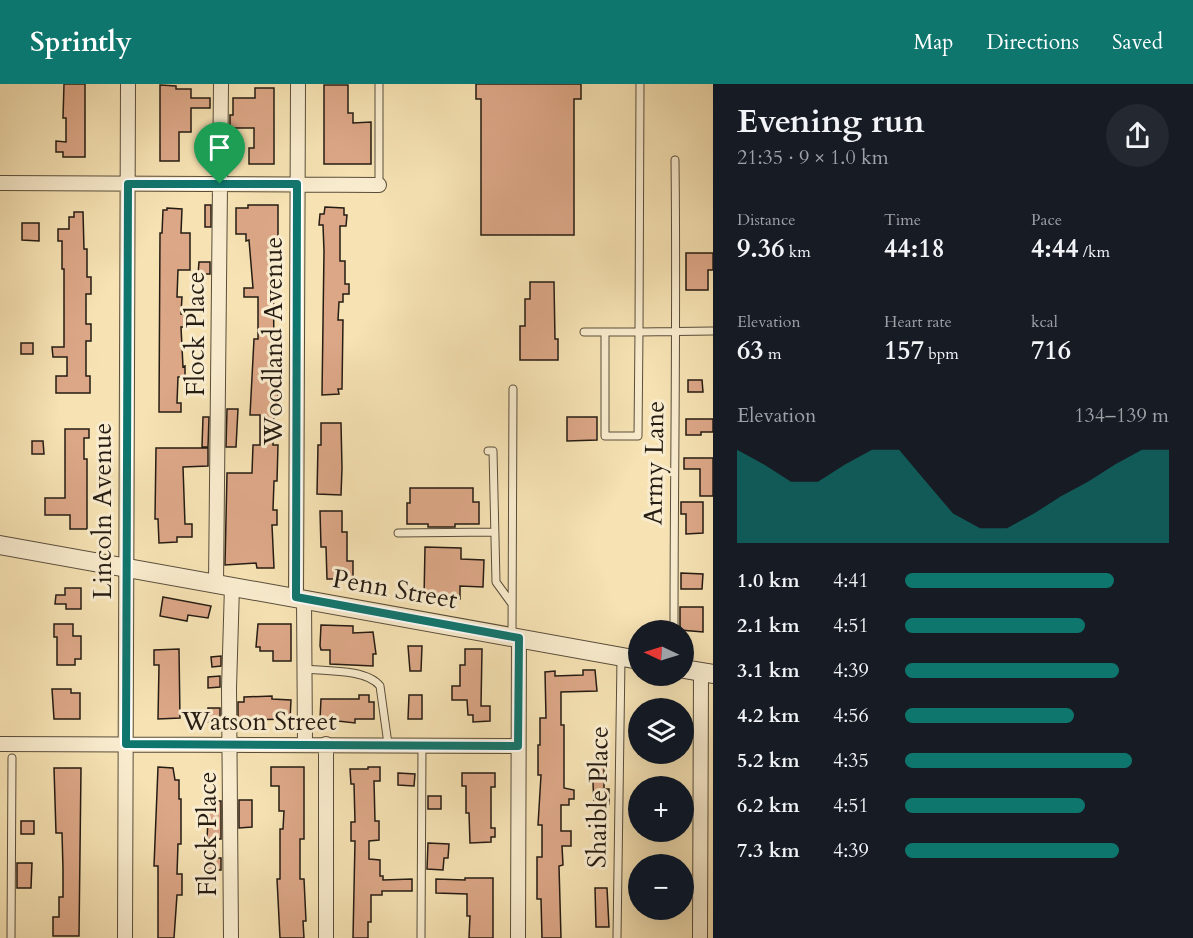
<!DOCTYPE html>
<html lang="en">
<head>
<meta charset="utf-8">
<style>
  :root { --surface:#171b24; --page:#242831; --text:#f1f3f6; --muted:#9ea1a6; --accent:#0f766e }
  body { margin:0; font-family:Cardo,serif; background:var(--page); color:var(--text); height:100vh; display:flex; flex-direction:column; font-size:22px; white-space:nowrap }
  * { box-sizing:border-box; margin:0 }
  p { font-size:20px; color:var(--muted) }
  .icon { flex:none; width:33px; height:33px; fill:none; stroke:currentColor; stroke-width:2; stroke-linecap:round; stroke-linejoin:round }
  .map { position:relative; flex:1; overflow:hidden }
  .drawer { display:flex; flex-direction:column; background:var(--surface); width:480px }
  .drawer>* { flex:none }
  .needle { width:39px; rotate:274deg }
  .buttons { position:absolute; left:628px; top:536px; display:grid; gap:12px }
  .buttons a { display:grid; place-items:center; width:66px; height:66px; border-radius:50%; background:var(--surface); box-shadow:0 6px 24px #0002; font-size:30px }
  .pin { position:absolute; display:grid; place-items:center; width:51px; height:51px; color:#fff; margin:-62px -26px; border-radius:50% 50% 50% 0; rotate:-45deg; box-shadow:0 0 6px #0007 }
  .pin .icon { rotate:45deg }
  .round { display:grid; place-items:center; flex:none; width:63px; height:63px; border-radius:32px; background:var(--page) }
  .headline { display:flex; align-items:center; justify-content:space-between; height:102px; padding:0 24px }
  h1 { font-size:33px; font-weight:700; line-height:45px }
  .metrics { display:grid; grid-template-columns:repeat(3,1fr); gap:9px; height:102px; padding:6px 24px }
  .metrics div { display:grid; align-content:center }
  .metrics b { font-size:26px; font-weight:700 }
  .metrics small { font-size:16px; font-weight:400 }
  .metrics p { font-size:16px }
  .chart { height:168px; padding:12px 24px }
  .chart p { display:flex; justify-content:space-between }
  .chart svg { width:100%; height:108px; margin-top:6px; fill:var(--accent); opacity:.7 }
  ul { padding:0 24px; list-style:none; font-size:20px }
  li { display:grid; grid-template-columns:96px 72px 1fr; align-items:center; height:45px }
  li i { height:15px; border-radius:8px; background:var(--accent) }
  header { display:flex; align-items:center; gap:36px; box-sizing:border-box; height:84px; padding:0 30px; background:var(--accent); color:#fff }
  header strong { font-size:28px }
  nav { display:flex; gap:33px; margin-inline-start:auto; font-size:21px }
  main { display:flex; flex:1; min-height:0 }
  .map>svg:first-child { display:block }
  .building { fill:#dca787; stroke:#251c13; stroke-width:1.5 }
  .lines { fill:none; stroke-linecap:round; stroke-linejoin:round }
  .service-casing { stroke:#594e3b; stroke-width:9 }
  .minor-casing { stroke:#594e3b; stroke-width:16 }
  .tertiary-casing { stroke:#594e3b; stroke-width:20 }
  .service { stroke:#f9ecce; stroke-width:7 }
  .minor { stroke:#f9ecce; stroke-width:14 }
  .tertiary { stroke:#f9ecce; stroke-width:18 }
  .route-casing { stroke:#fff; stroke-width:12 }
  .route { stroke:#0f766e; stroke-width:8 }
  .labels { text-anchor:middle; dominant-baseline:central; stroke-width:6; stroke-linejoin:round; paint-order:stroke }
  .street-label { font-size:26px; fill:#251c13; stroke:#f9ecce }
</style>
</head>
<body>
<header>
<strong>Sprintly</strong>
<nav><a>Map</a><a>Directions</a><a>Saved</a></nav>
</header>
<main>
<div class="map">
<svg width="713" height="854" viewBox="0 0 713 854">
  <rect width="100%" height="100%" fill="#f6e2b3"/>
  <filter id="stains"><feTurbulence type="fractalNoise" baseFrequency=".00333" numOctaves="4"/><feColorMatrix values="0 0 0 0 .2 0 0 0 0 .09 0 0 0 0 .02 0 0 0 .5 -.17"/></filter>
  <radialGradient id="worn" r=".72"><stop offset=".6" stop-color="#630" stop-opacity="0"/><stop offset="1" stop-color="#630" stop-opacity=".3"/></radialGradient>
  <!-- building -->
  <path class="building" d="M64,0h21v73h-22v-5h-7v-11l10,1v-24h-3z
    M476,0h105v15h-7v136h-93v-136h-5z
    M160,1l16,1v3h15v9h19v10h-19v24h-12v29h-19z
    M324,1h24v28h5v10l18,-1v42h-47z
    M255,4h19v76h-25v-16h5v-20h-24v-13h3v-17h22z
    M205,121h6v22h-6z
    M248,121h30v35h-5l1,115h3l1,42v10h-4l-1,38h5l-1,36h-3l-1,29h4v15h-5l2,43h-17l-1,-5 -31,2 2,-92h25l1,-28h7v-30h-10l4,-76h4v-42h-14v-9h9l-4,-48 -3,1v-7h-10v-26h12z
    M325,123l19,1v7h3l-1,11h-6v35h5v23h4v10h-6v8h-4l-1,18h5l-1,69h-4l1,5 -17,1 2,-144 -1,-26h-4l1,-11h4z
    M167,124l15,1 -1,24h9v37h-12l-1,27h5l-1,17 7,1v12h-7l2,40 2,-1v11h-7l-1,26h4v9h-22l1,-179h2l1,-23h4z
    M74,128h9l1,37h3v28h4v17h-5v30h5v17h-5v35h4v17h-34v-17h11v-19h-14l-1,-10h12v-78h-2v-28h-4v-12h11v-12h5z
    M22,139h17v18l-17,-1z
    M686,169h27v17h-5v20h-22z
    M199,178h11v12h-12z
    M530,198h24l1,57h3v21h-38v-34h5v-27h5z
    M21,259h12v11h-12z
    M688,296h14l1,12h-15z
    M227,325h11l-2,38h-10z
    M203,333h6l-1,30h-6z
    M567,333h30v23l-30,1z
    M686,335h27v13h-12v3h-15z
    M321,339h20l1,45 -1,27 -24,-1 1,-49h3z
    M65,345h24v9h-5v21h3v70h-17v-14h-25v-17h20z
    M32,357h11l1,13h-12z
    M156,364h52v18l-25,1 2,57h7v13h-15v5l-18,1 -1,-24h-3z
    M684,374h29v38h-13v-27h-16z
    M410,404h63v14h6v22h-24v3h-27v-3h-21v-21h3z
    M681,418h22v31l-17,1v-20h-5z
    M320,427h22v21h5v29h6v18h-26l-1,-32h-5z
    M425,463l36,1v11l23,1 -1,27 -23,-1v13l-36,-1z
    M681,489l22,1 -1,15h-21z
    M65,504h16v21h-15v-5h-11l1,-9h9z
    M163,513l48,9 -3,12 -20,-3 -1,6 -27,-5z
    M680,523h23v25l-23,-2z
    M54,540h19v12h8v23h-6v6h-18v-28h-3z
    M258,540h33v37h-18v-10h-13v-4h-4z
    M321,541l32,1v7l20,-1 3,22h-3v12l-43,-2v-14h-9l-1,-4z
    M408,562h14l-1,25h-11z
    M179,565l1,69 -22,1 1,-54h-5v-15z
    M465,565h17l-1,57h9v15l-17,1v-7h-5l-1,-15h-15v-14h8v-21h5z
    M221,572v10l-9,1 -1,-10z
    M583,586h12l2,21 -36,1v33h3v63l10,2v9h-5v6h-8v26h10v15h-9l1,19 -4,1 2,72h-19l-1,-39h-4v-42h5v-32h-4l3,-50h-3v-30h2v-27h6l-1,-46 10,-1v5l28,-1z
    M220,592v11l-12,1v-11z
    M52,605h19v4h9v26h-26z
    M359,611h10v7h5v17h-19v4l-35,-4 1,-20h38z
    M409,611h13v24h-14z
    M272,612v3l19,1 -1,19 -52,1v-18h6v-5z
    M208,624h12v14h-12z
    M592,678h12v27h5v15h-15z
    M158,683l15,1 2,12h4v19h2v45h-3l-1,30h5v21h-5l-3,43h-16v-72h-4z
    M271,683h33v72h-4v40h4l2,42h-3l1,17h-24l-3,-59h3v-50h3l1,-18h-5v-25h-8z
    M368,683h12v14h-6l1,40h4v19l-10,1v18l11,1v16h3v4l29,-1v12h-30v4h-11v27h-3v16h-15l2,-97h-4v-19h4l-1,-38h-3l-1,-15h18z
    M54,684h27l-2,168h-26v-19h6v-20h4v-28l-1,-36h-6z
    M398,689l17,1 -1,12 -16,-1z
    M462,689h33v14h-4v41h4v9h-4v5l-21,1 -1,-30h-3v-27h-4z
    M428,712h13v13h-13z
    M239,716h13v27l-13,1z
    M209,717h12v38h-14z
    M21,737h13v13h-13z
    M428,759l21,1 -1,14h-4l-1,12 -16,-1z
    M206,774h15v12h-14z
    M17,779h15l-1,25h-14z
    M465,794h28v60h-24l1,-22h-3v-22l-31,-1v-14l29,1z
    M595,804h12l2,39h-13z"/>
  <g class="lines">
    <defs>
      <path id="service" d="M640,0l-1,248h-34v104h33l1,-104 74,-1
        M379,101v-101
        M584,248h21
        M488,367h5l3,131 16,22
        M398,449l97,-1
        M674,546c0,-157 3,-313 1,-470
        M512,551l1,-246
        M305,585c21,2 62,0 75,17l8,58
        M11,854l1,-180
        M421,854l1,-192
        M617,854l4,-279"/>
      <path id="minor" d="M0,99l379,2
        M216,500l5,-500
        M296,513l2,-513
        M304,515l1,146
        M0,660l518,2
        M326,660v194
        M125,854l3,-854
        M231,854l-2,-250 3,-102
        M518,854l1,-300
        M700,854l1,-266"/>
      <path id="tertiary" d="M0,461l639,115
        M684,585l29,5"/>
    </defs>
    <!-- service casing -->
    <use href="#service" class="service-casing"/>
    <!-- minor casing -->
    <use href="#minor" class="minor-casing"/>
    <!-- tertiary casing -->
    <use href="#tertiary" class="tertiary-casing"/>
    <!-- service -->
    <use href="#service" class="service"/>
    <!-- minor -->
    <use href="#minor" class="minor"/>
    <!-- tertiary -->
    <use href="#tertiary" class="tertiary"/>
  </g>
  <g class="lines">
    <defs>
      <path id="route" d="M128,100h169l-1,413 223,41 -1,108 -392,-2z"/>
    </defs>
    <!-- route casing -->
    <use href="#route" class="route-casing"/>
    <!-- route -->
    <use href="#route" class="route"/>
  </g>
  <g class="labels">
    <!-- street labels -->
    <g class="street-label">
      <text transform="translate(195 250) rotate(-90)">Flock Place</text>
      <text transform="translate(273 257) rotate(-90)">Woodland Avenue</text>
      <text transform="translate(654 379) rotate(-89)">Army Lane</text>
      <text transform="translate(102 427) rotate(-90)">Lincoln Avenue</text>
      <text transform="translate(395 505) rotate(10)">Penn Street</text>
      <text x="259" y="637">Watson Street</text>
      <text transform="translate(598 713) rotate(-89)">Shaible Place</text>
      <text transform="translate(207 750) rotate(-90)">Flock Place</text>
    </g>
  </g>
  <rect width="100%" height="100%" filter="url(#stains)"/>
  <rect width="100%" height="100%" fill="url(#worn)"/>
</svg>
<div class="buttons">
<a><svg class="needle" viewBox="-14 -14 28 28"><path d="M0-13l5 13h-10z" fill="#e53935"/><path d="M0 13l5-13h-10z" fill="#9ea1a6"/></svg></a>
<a><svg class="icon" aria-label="layers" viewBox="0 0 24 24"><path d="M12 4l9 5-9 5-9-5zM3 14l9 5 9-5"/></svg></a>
<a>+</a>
<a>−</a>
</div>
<div class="pin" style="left:220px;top:100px;background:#1e9e55"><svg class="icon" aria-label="arrive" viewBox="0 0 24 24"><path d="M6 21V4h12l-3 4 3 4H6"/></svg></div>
</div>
<section class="drawer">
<div class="headline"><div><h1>Evening run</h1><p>21:35 · 9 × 1.0 km</p></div><a class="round"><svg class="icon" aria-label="share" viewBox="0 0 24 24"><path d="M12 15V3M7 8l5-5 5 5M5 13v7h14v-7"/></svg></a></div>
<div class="metrics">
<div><p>Distance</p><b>9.36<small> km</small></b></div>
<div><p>Time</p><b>44:18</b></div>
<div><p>Pace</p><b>4:44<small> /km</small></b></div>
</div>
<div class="metrics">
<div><p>Elevation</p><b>63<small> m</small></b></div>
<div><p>Heart rate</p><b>157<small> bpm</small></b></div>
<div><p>kcal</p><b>716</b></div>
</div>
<div class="chart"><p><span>Elevation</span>134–139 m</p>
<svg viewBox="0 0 160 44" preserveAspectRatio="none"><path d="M0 44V6L10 12L20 19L30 19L40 12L50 6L60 6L70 19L80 32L90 38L100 38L110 32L120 25L130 19L140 12L150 6L160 6V44z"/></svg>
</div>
<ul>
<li><b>1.0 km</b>4:41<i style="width:79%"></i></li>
<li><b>2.1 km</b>4:51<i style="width:68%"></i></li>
<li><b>3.1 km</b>4:39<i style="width:81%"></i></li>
<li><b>4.2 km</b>4:56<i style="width:64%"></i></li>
<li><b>5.2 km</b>4:35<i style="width:86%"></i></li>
<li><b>6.2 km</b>4:51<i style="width:68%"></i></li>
<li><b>7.3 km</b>4:39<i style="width:81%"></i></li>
</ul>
</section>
</main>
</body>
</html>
